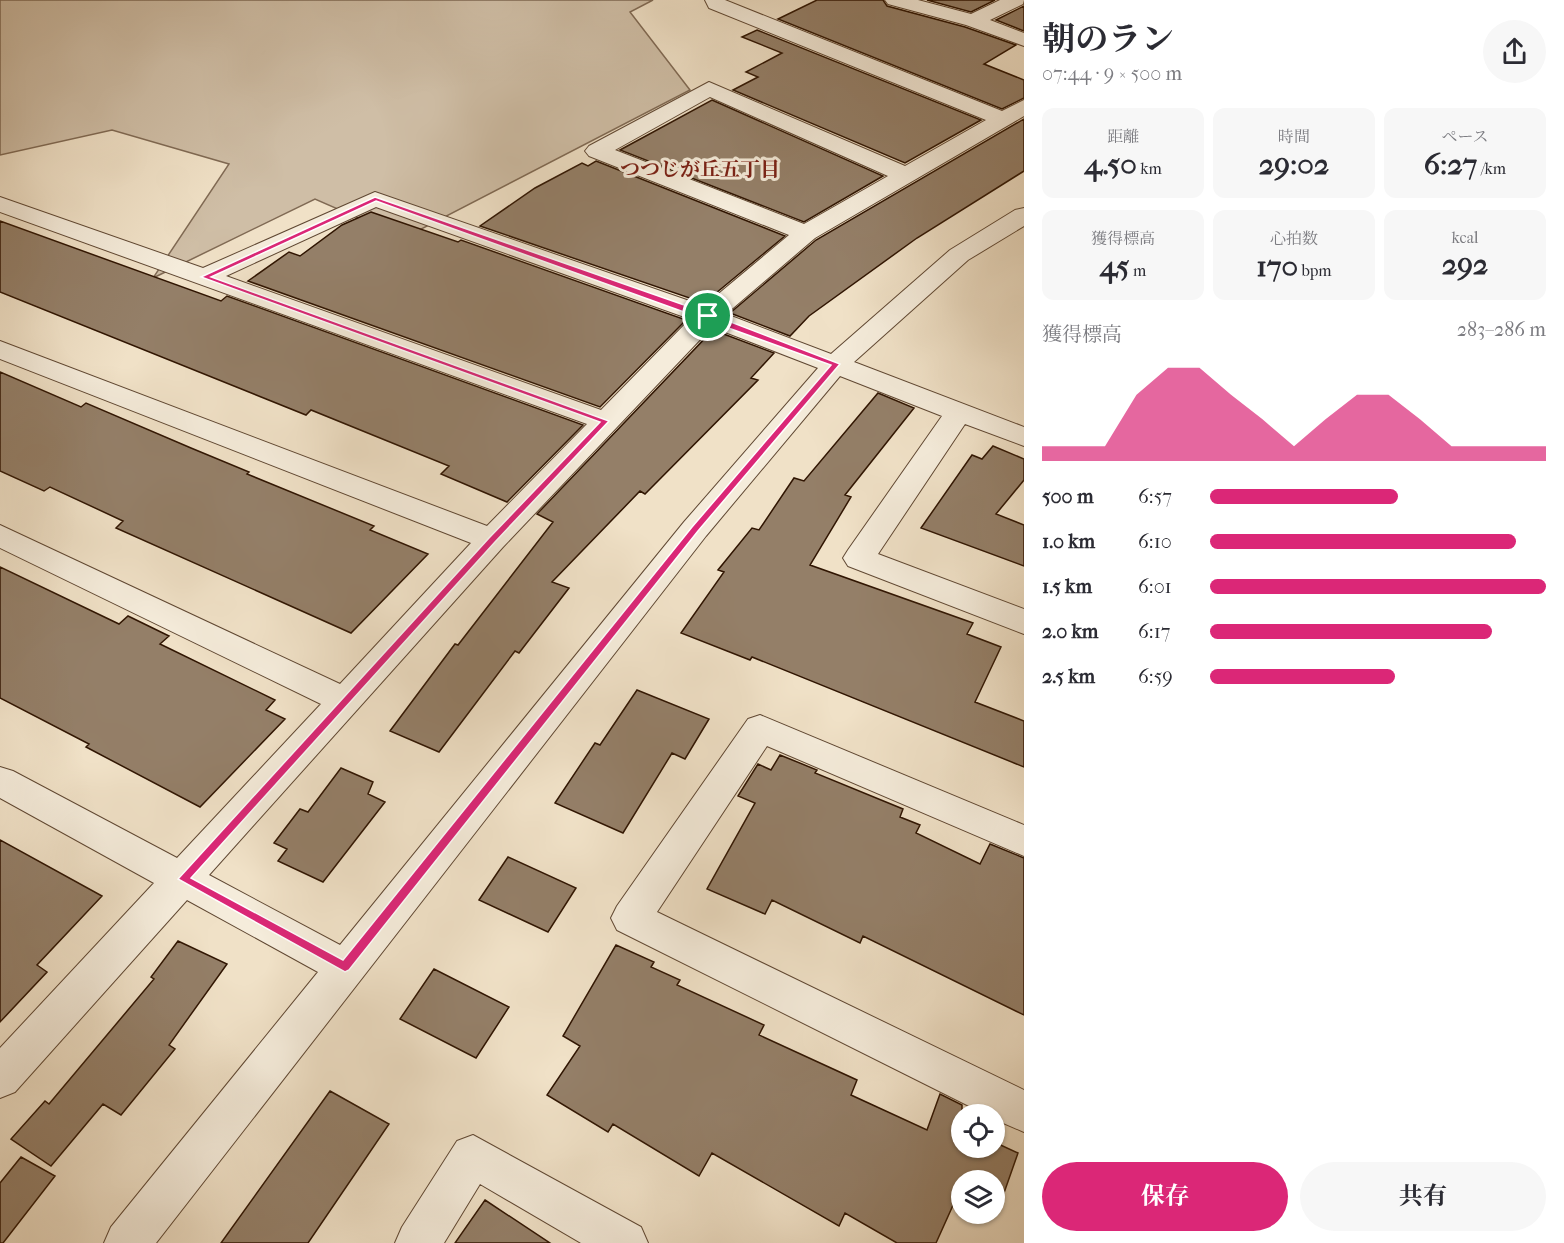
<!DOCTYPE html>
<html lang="ja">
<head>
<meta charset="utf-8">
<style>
  :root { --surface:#fff; --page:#f7f7f7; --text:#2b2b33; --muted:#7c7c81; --accent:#db2777 }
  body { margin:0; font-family:"IM FELL French Canon","Noto Serif JP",serif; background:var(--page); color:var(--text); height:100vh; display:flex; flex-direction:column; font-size:22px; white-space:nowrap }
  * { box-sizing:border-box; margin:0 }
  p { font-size:20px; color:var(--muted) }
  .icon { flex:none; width:33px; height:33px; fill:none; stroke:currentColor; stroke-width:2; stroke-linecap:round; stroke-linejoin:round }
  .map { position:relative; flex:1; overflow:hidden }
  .side { display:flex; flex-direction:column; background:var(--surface); width:540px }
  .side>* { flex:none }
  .tools { position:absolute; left:951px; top:1104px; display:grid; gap:12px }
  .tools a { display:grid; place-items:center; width:54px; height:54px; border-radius:50%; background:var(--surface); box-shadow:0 2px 4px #0004; font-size:30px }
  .pin { position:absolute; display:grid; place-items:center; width:51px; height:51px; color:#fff; margin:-26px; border:3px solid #fff; border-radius:50%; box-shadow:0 2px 6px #0007 }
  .round { display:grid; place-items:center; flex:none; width:63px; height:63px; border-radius:32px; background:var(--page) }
  .summary { display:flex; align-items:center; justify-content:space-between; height:102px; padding:0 18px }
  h1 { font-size:33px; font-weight:700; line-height:45px }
  .stats { display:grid; grid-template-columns:repeat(3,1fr); gap:9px; height:102px; padding:6px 18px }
  .stats div { display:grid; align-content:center; border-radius:12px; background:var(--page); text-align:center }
  .stats b { font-size:30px; font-weight:700 }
  .stats small { font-size:16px; font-weight:400 }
  .stats p { font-size:16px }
  .chart { height:168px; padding:12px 18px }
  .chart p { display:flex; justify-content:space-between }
  .chart svg { width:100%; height:108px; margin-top:6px; fill:var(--accent); opacity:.7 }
  .button { display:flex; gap:12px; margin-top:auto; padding:12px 18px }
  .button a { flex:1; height:69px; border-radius:36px; background:var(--accent); color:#fff; font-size:24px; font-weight:700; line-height:69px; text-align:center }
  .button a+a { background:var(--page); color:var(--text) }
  ul { padding:0 18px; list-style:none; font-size:20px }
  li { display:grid; grid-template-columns:96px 72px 1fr; align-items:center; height:45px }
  li i { height:15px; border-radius:8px; background:var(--accent) }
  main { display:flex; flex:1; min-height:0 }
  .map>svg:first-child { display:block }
  .green { fill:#cfbea6; stroke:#806a54; stroke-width:1.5 }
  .building { fill:#947f68; stroke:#301502; stroke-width:1.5 }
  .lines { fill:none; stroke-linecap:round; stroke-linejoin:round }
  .minor-casing { stroke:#604833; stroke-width:2 }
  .minor { fill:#f5ecdb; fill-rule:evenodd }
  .route { fill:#db2777; stroke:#fff; stroke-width:1.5; fill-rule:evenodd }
  .labels { text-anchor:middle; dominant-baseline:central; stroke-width:6; stroke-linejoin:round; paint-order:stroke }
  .far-neighbourhood-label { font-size:20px; font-weight:bold; fill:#7a1f14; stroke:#f5ecdb }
</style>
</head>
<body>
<main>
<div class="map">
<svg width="1024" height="1243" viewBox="0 0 1024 1243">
  <rect width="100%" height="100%" fill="#f0e1c7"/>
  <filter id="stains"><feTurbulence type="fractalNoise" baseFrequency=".00333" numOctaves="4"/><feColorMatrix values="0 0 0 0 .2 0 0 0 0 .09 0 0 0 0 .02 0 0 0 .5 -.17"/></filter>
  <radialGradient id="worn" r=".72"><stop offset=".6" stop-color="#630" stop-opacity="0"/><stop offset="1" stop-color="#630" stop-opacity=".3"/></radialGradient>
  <!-- green -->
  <path class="green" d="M0,0h653l-23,12 60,78 -286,148 -89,-39 -162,79 76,-114 -117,-34 -112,25z"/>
  <!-- building -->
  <path class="building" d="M817,0h66l4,6 78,21 51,18 -32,19 40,16v18l-22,11 -224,-90z
    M927,0h68l-24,12z
    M1024,6v25l-28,-11z
    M757,30l224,90 -76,43 -172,-73 25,-13 -12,-5 36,-19 -40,-16z
    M712,100l171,76 -79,46 -184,-72z
    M1024,119v52l-107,67 -108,78 -19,20 -60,-23 86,-73z
    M596,161l189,75 -81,67 -224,-77 55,-38 47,-25 6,3z
    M371,212l87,30 3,-2 225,80 -86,87 -352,-126 41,-29 11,4 42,-31z
    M0,221l221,80 6,-5 356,129 -76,77 -66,-28 8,-8 -138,-56 -5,5 -306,-123z
    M713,330l61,23 -23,25 7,2 -113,114 -5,-3 -88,91 17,6 -50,65 -4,-2 -76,101 -49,-21 65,-87 3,1 95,-123 -16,-8z
    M0,372l81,35 5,-4 105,45 58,24 -2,2 127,52 -4,4 58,24 -77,79 -235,-105 7,-7 -73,-34 -6,4 -44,-20z
    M878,393l36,15 -69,87 6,2 -41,68 163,58 -6,11 34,13 -26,55 49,19v46l-272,-110 -2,3 -69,-27 43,-61 -6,-2 34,-42 7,2 35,-52 10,3z
    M993,446l31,13v21l-28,34 28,11v41l-103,-38 51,-73 10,4z
    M0,567l119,57 9,-8 41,20 -9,8 115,56 -9,10 19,9 -85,88 -114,-60 3,-3 -89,-46z
    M637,690l72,29 -24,40 -13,-6 -49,80 -68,-30 40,-60 5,2z
    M780,755l37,15 -2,3 88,36 -3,8 20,8 -4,8 64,31 10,-20 34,14v157l-161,-79 -3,7 -88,-43 -7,14 -58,-25 48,-86 -17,-7 20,-32 13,6z
    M341,768l32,14 -5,12 17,8 -62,80 -45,-21 9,-12 -13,-6 26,-34 8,3z
    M0,840l102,56 -65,69 10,7 -47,50z
    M508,857l68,31 -28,44 -69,-32z
    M178,941l49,23 -58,81 6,4 -54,66 -18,-11 -52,62 -40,-27 34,-38 4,3 105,-125 -3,-2z
    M616,945l38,17 -3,5 29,13 -3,5 87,40 -5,10 98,45 -6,15 76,35 13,-36 22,11v43h32v-6l24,11 -20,57 -4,-2v-28h-32v13l-3,-1 -23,51h-39l-52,-30 -6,13 -127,-73 -13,23 -86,-52 -5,8 -61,-37 33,-49 -17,-10z
    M434,969l75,38 -33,51 -76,-39z
    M330,1091l59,33 -81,119h-87z
    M21,1157l34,19 -52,67h-3v-60z
    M485,1200l65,43h-95z"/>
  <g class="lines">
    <defs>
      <path id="minor" d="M705,0h20l277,111 22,-11v16l-209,122 -89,76 105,40 119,-104 65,-40 9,-2v18l-56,34 -114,102 170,65v19l-59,-22 -87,130 146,55v25l-176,-68 -5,-8 5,-8 94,-134 -102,-40 -134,160 -550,707h-52l7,-16 207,-255 -131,-72 -172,192 -15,6v-50l154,-165 -154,-85v-31l13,4 164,87 144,-154 -321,-156v-23l340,159 131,-141 -471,-184v-18l487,185 100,-102 -587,-212v-15l203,71 172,-76 329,114 85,-71 -200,-79 -4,-5 4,-5 120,-64 196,84 81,-46 -277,-112zM710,97l178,79 -84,48 -189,-74zM376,207l314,112 -89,91 -375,-134zM712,327l106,41 -134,154 -344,423 -131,-70 294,-328z
        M885,0h33l53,14 29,-14h24l-1,4 -33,16 34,13v13l-58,-21 -78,-21z
        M760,715l264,110v31l-257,-110 -110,166 367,178v42l-30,-13v-5h-9l-368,-184 -6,-12 6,-12 131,-187z
        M473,1135l168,92 7,16h-67l-101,-59 -36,59h-49l7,-16 55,-86z"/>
    </defs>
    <!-- minor casing -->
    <use href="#minor" class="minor-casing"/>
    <!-- minor -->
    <use href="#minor" class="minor"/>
  </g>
  <!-- route -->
  <path class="route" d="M375,197l335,117 130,50 -142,167 -349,439 -4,2 -167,-93 311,-341 111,-116 -399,-145zM376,201l455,164 -139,162 -349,433 -152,-82 304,-336 114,-121 -398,-144z"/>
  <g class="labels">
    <!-- far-neighbourhood labels -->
    <g class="far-neighbourhood-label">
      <text x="700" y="169">つつじが丘五丁目</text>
    </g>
  </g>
  <rect width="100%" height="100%" filter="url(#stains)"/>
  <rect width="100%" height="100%" fill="url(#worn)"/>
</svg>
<div class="tools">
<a><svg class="icon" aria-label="locate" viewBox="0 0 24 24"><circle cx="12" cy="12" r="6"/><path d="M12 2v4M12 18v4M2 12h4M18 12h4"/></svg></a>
<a><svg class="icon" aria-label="layers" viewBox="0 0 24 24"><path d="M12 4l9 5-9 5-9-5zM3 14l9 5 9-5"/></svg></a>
</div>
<div class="pin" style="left:708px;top:316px;background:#1e9e55"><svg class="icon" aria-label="arrive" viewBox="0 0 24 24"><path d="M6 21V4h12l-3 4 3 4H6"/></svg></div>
</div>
<section class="side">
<div class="summary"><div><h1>朝のラン</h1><p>07:44 · 9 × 500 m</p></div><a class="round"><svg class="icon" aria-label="share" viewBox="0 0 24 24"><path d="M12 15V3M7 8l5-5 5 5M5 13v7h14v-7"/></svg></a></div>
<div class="stats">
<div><p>距離</p><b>4.50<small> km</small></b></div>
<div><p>時間</p><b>29:02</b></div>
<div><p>ペース</p><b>6:27<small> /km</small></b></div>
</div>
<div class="stats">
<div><p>獲得標高</p><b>45<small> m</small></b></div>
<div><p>心拍数</p><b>170<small> bpm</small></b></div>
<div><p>kcal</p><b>292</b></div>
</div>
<div class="chart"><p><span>獲得標高</span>283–286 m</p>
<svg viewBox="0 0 160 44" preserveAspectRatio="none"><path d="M0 44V38L10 38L20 38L30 17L40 6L50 6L60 17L70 27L80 38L90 27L100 17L110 17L120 27L130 38L140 38L150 38L160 38V44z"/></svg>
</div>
<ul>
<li><b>500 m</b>6:57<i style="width:56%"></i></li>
<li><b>1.0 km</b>6:10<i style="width:91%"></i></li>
<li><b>1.5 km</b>6:01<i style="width:100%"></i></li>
<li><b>2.0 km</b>6:17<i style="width:84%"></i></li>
<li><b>2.5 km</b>6:59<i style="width:55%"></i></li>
</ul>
<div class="button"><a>保存</a><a>共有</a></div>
</section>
</main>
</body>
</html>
